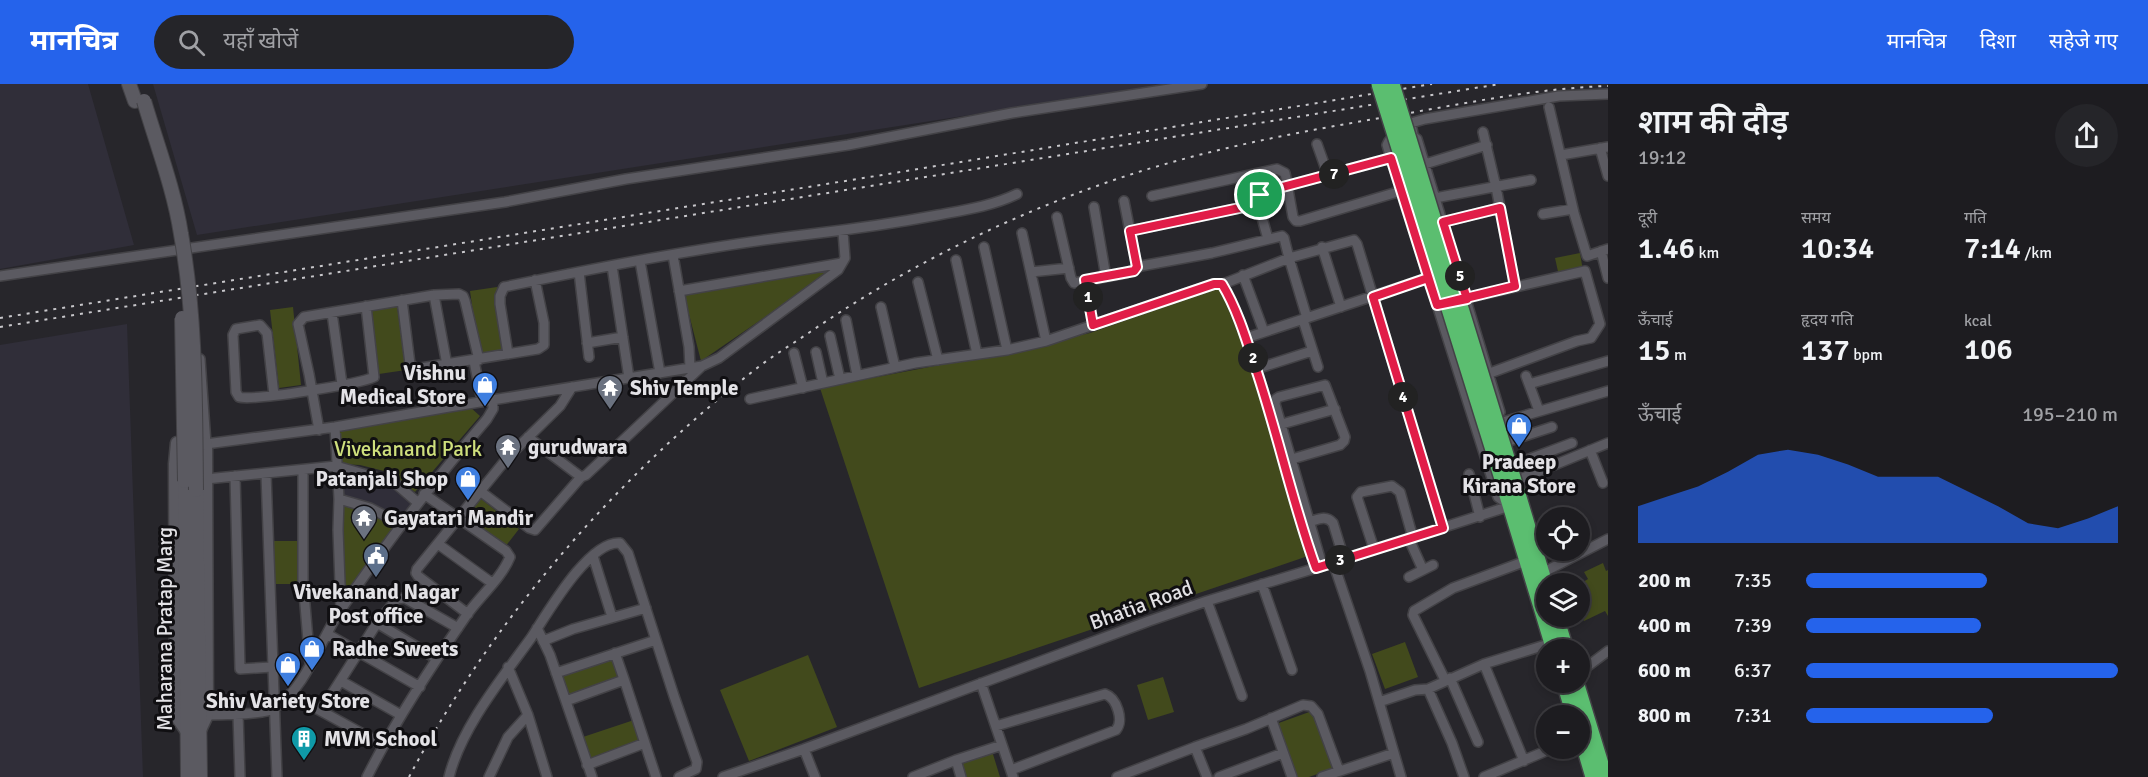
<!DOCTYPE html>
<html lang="hi">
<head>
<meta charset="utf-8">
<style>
  :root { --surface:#1d1c20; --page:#252529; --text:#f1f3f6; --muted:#a0a1a5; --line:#3b3a3e; --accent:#2563eb }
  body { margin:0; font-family:Signika,"Noto Sans Devanagari",sans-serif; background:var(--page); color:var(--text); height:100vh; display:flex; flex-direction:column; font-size:22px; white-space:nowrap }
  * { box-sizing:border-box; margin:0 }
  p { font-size:20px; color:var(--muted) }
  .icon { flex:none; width:33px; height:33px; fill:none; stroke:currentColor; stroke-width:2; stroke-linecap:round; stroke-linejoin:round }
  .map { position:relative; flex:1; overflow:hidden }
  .panel { display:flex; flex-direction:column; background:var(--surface); width:540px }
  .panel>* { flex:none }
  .buttons { position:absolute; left:1536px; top:423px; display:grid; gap:12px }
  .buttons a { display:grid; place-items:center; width:54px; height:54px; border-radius:50%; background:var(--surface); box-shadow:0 3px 9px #0003,0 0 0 2px var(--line); font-size:30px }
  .pin { position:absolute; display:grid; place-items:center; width:51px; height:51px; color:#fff; margin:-26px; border:3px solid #fff; border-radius:50%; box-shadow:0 2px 6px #0007 }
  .km { position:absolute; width:30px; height:30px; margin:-15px; border-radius:50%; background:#222; color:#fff; font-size:16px; line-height:30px; text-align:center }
  .round { display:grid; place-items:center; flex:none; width:63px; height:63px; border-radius:32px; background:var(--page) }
  .head { display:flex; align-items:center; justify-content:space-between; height:102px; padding:0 30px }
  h1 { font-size:33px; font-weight:600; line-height:45px }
  .metrics { display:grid; grid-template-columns:repeat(3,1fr); gap:9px; height:102px; padding:6px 30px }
  .metrics div { display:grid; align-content:center }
  .metrics b { font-size:30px; font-weight:600 }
  .metrics small { font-size:16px; font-weight:400 }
  .metrics p { font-size:16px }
  .chart { height:168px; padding:12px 30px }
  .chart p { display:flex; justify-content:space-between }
  .chart svg { width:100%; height:108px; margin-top:6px; fill:var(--accent); opacity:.7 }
  ul { padding:0 30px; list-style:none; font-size:20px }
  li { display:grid; grid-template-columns:96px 72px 1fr; align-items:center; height:45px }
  li i { height:15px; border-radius:8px; background:var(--accent) }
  header { display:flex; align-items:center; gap:36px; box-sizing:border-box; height:84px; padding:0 30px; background:var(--accent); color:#fff }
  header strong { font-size:28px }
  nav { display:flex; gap:33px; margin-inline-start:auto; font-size:21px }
  .search { width:420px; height:54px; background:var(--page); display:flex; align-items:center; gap:15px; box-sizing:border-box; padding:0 21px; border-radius:33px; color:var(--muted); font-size:22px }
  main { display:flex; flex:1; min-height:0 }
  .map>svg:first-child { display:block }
  .built { fill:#302e39 }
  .green { fill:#424a1c }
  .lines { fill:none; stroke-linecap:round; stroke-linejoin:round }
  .minor-casing { stroke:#434246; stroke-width:12 }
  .tertiary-casing { stroke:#434246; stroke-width:15 }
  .secondary-casing { stroke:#434246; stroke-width:16 }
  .trunk-casing { stroke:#434246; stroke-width:18 }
  .minor { stroke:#5b5a61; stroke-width:9 }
  .tertiary { stroke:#5b5a61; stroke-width:12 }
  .secondary { stroke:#5b5a61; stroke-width:14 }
  .trunk { stroke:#5bbe70; stroke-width:15 }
  .rail { stroke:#c8c7cb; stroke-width:2; stroke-dasharray:3 6; stroke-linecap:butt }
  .secondary-bridge-casing { stroke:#434246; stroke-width:16; stroke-linecap:butt }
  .trunk-bridge-casing { stroke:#434246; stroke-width:18; stroke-linecap:butt }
  .secondary-bridge { stroke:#5b5a61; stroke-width:14 }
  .trunk-bridge { stroke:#5bbe70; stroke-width:15 }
  .route-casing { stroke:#fff; stroke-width:12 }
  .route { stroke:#e11d48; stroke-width:8 }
  .labels { text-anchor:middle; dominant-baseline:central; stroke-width:6; stroke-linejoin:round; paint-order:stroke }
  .poi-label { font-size:21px; font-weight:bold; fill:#e3e2e6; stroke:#100f12; text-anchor:start }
  .park-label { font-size:21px; fill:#cfe07d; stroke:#100f12 }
  .street-label { font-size:21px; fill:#e3e2e6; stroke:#100f12 }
</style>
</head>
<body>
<header>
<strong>मानचित्र</strong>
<div class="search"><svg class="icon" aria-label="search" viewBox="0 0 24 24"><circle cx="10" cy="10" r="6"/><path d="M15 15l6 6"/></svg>यहाँ खोजें</div>
<nav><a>मानचित्र</a><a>दिशा</a><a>सहेजे गए</a></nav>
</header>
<main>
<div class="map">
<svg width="1608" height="693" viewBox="0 0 1608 693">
  <rect width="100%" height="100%" fill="#27262b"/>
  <!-- built -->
  <path class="built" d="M0,0h88l46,161 -134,24z
    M153,0h1017l-973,151z
    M127,240l16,453h-143v-432z
    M336,382l48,12 33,24 -16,22 -62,-25z"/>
  <!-- green -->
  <path class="green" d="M1580,169l3,18 -24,5 -4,-18z
    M822,188l6,2 -127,87 -17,-66z
    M497,203l9,64 -27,3 -9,-63z
    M1219,203l27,65 35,110 27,94 -389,132 -99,-300 156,-30 114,-25z
    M397,222l9,64 -27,4 -9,-64z
    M293,223l8,78 -22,3 -9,-78z
    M470,323l10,9 -65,76 -31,-21 -24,-6 -19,-1 -4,-35z
    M480,414l39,31 -14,18 -40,-30z
    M339,415l62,25 -60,86z
    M273,457h25v43h-25z
    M1603,479l3,8 2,-1v46l-3,-5 -21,10 -4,-8v-29l8,-5 -4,-7z
    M1405,558l13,35 -33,12 -13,-35z
    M808,571l29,72 -88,34 -29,-71z
    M613,573l7,21 -52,17 -7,-21z
    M1163,593l11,35 -26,8 -11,-35z
    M1312,627l22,57 -25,9h-12l-21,-53z
    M634,636l7,22 -50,17 -8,-22z
    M992,667l8,26h-36l-5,-15z"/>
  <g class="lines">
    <defs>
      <path id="minor" d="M1549,23l25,106 13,43 21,-7
        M1483,48l13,55 19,99
        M1413,50l-2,-11 14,-4 134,-23 49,-2
        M1317,60l11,31
        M1600,64l8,28
        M1561,71l47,-8
        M1425,80l62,-19
        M1152,112l125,-27 8,4 8,44 3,4h4l101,-30
        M1435,114l96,-18
        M1257,116l11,39
        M1124,117l13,66
        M1094,123l12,70
        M1543,130l30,-5
        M1057,133l14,61 3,5 52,-10 15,-7 71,-13 70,-17 2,2 5,20 65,-18 3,4 86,284
        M1443,138l57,-14
        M1130,147l119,-25 15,-14 127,-34
        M1022,149l24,108
        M984,163l23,103
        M1322,163l19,60
        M1601,167l7,27
        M673,171l16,92 1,21
        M956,176l21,94
        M640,177l20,112
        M612,182l17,112
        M579,188l10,85
        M1031,188l38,-4
        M1243,191l21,57
        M0,192l505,-74 121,-23 222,-34 164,-32 190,-29
        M1085,196l8,45
        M918,198l20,78
        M1223,200l66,-26 18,60
        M679,207l163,-28
        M434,211l13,70
        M1463,215l122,-28 15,53 -9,14 -14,3 -87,32
        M402,216l8,64 5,4h6l117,-19 6,-4v-22l-9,-43
        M881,223l14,60
        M332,229l10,71
        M846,236l11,55
        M1303,236l15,47
        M830,252l10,43
        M1246,254l182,-60
        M587,259l36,-6
        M816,268l7,31
        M794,269l9,35
        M508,270l-8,-50v-8l4,-9c102,-21 204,-41 307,-53 43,-5 85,-11 127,-19 27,-5 54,-9 79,-21
        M200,275l6,85 129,-17 114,-20 253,-41 17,-8 119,-88 7,-12 -2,-26
        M474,277l8,40
        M1256,285l56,-18
        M1526,292l13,35
        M1529,300l79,-23
        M274,311l-7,-62 -7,-8 -24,4 -3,6 3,57 3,5c14,4 121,-13 135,-20l-8,-71
        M750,315l165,-36 92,-13 39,-9 168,-57h9c12,22 21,48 29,72 24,70 39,142 64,212l194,-62
        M1500,328l-83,-273 -4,-3 -24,5 -2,4 14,46 95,300 2,6 10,7
        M1503,338l105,-31
        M1282,340l53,-15
        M335,343l4,72 -1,31 3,80
        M319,346l-10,-56 -11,-50 6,-7 130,-22 25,-1 4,2 2,5 14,59
        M528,353l53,40
        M1509,357l43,-14
        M1590,366l13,33
        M1292,375l48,-14 4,-4 1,-4 -20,-52 -46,12 -3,2 -1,5 47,161
        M1516,380l56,-21
        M303,387v110l7,83
        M266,390l11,303
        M1469,390l11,43
        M235,392l5,193 32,-2
        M206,395l130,-13 59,17 22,19
        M1520,395l88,-36
        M480,407l49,37 6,2 46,-53 5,-2 116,-109
        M339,415l31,9 31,16
        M1309,438c10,-3 17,-7 24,1l11,36
        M1409,455l14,31
        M438,460l54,39
        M1374,465l-17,-52 4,-5 31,-6 8,6 13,46
        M593,472l19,61
        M1333,478l37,109 31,106
        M1542,489l66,-34
        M1409,493l24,-12
        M1262,500l30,86
        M1207,517l35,95
        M468,530l-50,-38 -2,-3 1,-4 91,-112 52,-51 12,-19
        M377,539l60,36
        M537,544l13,27 42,122
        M327,550l93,53
        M543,557l30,-12 73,-21
        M615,569l10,29
        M1484,580l40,97
        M508,583l20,48 19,62
        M1580,588l28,-21
        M556,589l100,-33
        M1450,594l28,64
        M1445,596l-32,-65 1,-4 39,-23 73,-27
        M341,597l60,34
        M981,599l32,94
        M1428,605l24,54 12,34
        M290,610l93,51
        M566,617l55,-20 4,1 31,95
        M1379,618l36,-12 13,-1 56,-25 71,-22
        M321,627l56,-88 20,-24 8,-1 53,30
        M238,630l2,63
        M207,631c15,0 58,0 68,-7 32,-22 44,-66 65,-97 45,-67 94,-130 147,-192l6,-10v-9
        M1271,634l21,59
        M996,642l109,-32c12,4 19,27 11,36l-105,40
        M1195,663l51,-18 57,-24 8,1 7,8 21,57
        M804,665l11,28
        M587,681l58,-22
        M367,693c28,-56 63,-109 99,-161 13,-19 35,-37 44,-59l-4,-6 -82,-57
        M449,693c12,-49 53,-99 82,-139 16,-24 58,-98 89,-95l8,10 46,143 23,66 -1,7 -17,8
        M489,693l19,-40 20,-22
        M723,693l81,-28 345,-128 58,-20 109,-33
        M913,693l43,-17
        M961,693l-5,-17 46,-15
        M1117,693l78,-30 12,30
        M1219,693l64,-24
        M1322,693l72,-24
        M1484,693l69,-29"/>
      <path id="tertiary" d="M186,646l-9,-13 -1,-14 -1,-239 2,-21 29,1 1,271 -7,15"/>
      <path id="secondary" d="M129,0l6,17
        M185,397l3,296
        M196,406l4,287"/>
      <path id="trunk" d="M1503,398l51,168
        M1515,400l31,103
        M1556,532l10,34
        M1564,598l10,34
        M1576,598l29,95
        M1580,649l13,44"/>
    </defs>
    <!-- minor casing -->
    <use href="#minor" class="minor-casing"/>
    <!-- tertiary casing -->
    <use href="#tertiary" class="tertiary-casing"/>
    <!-- secondary casing -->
    <use href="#secondary" class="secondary-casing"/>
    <!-- trunk casing -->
    <use href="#trunk" class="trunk-casing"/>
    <!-- minor -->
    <use href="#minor" class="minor"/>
    <!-- tertiary -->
    <use href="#tertiary" class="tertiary"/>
    <!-- secondary -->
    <use href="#secondary" class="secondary"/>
    <!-- trunk -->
    <use href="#trunk" class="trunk"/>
    <!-- rail -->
    <path class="rail" d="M0,234l882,-143 550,-91
      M0,243l1500,-243
      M409,693c85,-160 209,-302 352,-412 16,-12 33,-22 49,-33 88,-60 184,-109 284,-145 96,-35 198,-54 298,-71 71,-12 144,-28 216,-30"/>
    <defs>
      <path id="secondary-bridge" d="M144,17c13,44 30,88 37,133 15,84 14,170 15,256
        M182,234l3,163"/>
      <path id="trunk-bridge" d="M1379,0l124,398
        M1392,0l123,400"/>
    </defs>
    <!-- secondary-bridge casing -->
    <use href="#secondary-bridge" class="secondary-bridge-casing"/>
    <!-- trunk-bridge casing -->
    <use href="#trunk-bridge" class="trunk-bridge-casing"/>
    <!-- secondary-bridge -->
    <use href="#secondary-bridge" class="secondary-bridge"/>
    <!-- trunk-bridge -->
    <use href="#trunk-bridge" class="trunk-bridge"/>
  </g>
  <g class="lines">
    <defs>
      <path id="route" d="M1260,111l-11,11 -119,25 7,36 -3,4 -49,9 8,45 121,-41h8c14,23 23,51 31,76 24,69 38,139 63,208l127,-40 -70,-231 55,-19 9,27 30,-6 -24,-77 57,-14 15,78 -78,19 -46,-147 -127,34 -4,3"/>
    </defs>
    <!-- route casing -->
    <use href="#route" class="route-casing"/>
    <!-- route -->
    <use href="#route" class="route"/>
  </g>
  <!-- icons -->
  <defs>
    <symbol id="shop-pin" viewBox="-11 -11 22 30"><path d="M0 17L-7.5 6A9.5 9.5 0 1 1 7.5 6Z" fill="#3f7fe0" stroke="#100f12"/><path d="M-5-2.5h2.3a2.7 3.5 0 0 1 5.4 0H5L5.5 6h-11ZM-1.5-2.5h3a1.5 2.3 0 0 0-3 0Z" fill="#fff"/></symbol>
    <symbol id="temple-pin" viewBox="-11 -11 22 30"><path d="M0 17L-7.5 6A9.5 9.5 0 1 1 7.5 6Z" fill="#6b7280" stroke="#100f12"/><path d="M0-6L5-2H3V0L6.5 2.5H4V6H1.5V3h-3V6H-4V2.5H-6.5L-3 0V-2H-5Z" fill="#fff"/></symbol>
    <symbol id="civic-pin" viewBox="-11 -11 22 30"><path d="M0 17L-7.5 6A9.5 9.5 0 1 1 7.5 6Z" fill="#5c6f8a" stroke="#100f12"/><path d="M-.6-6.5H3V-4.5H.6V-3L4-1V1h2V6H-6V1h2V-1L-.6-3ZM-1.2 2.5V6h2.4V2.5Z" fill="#fff"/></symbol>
    <symbol id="building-pin" viewBox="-11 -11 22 30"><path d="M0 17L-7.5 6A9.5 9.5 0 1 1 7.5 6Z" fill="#0f9aa8" stroke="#100f12"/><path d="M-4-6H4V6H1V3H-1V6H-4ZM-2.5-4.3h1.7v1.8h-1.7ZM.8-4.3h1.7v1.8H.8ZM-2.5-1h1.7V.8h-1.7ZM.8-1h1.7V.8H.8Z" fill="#fff"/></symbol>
  </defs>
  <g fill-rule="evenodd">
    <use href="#shop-pin" x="470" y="286" width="30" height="40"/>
    <use href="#temple-pin" x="595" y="289" width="30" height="40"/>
    <use href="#shop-pin" x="1504" y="327" width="30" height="40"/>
    <use href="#temple-pin" x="493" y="348" width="30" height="40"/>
    <use href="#shop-pin" x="453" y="380" width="30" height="40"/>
    <use href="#temple-pin" x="349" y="419" width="30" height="40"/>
    <use href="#civic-pin" x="361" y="457" width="30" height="40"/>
    <use href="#shop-pin" x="297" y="550" width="30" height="40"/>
    <use href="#shop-pin" x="273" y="566" width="30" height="40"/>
    <use href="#building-pin" x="289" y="640" width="30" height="40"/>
  </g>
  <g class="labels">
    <!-- poi labels -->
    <g class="poi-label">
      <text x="466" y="289" text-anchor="end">Vishnu<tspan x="466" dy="24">Medical Store</tspan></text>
      <text x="630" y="304">Shiv Temple</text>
      <text x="528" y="363">gurudwara</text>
      <text x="1519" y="378" text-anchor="middle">Pradeep<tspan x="1519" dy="24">Kirana Store</tspan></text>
      <text x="448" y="395" text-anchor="end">Patanjali Shop</text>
      <text x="384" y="434">Gayatari Mandir</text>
      <text x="376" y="508" text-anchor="middle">Vivekanand Nagar<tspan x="376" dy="24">Post office</tspan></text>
      <text x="332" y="565">Radhe Sweets</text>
      <text x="288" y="617" text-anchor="middle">Shiv Variety Store</text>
      <text x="324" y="655">MVM School</text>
    </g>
    <!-- park labels -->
    <g class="park-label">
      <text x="408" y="365">Vivekanand Park</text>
    </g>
    <!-- street labels -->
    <g class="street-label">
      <text transform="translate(1141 521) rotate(-20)">Bhatia Road</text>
      <text transform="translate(165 545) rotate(-90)">Maharana Pratap Marg</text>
    </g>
  </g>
</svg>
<div class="buttons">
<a><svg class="icon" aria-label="locate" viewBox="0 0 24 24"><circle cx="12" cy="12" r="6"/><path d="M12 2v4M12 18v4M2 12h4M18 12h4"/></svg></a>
<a><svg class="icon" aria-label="layers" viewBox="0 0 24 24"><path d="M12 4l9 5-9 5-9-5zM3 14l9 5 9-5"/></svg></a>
<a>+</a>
<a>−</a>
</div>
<div class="pin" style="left:1260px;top:111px;background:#1e9e55"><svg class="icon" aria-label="arrive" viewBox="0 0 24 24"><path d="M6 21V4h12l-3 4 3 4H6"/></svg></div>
<b class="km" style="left:1088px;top:213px">1</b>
<b class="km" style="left:1253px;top:274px">2</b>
<b class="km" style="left:1340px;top:476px">3</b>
<b class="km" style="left:1403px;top:313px">4</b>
<b class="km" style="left:1460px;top:192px">5</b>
<b class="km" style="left:1334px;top:90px">7</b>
</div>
<section class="panel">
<div class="head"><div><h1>शाम की दौड़</h1><p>19:12</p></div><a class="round"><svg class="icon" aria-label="share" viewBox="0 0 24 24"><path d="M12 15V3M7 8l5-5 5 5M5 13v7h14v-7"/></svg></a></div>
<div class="metrics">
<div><p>दूरी</p><b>1.46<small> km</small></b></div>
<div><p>समय</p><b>10:34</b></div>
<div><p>गति</p><b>7:14<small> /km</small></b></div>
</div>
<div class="metrics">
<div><p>ऊँचाई</p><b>15<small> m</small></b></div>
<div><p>हृदय गति</p><b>137<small> bpm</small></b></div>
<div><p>kcal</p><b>106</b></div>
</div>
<div class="chart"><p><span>ऊँचाई</span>195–210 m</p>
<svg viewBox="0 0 160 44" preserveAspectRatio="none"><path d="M0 44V29L10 25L20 21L30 15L40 8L50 6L60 8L70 12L80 17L90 17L100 17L110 23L120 29L130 36L140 38L150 34L160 29V44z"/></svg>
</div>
<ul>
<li><b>200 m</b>7:35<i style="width:58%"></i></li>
<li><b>400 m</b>7:39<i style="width:56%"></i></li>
<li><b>600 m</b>6:37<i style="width:100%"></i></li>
<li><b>800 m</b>7:31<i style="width:60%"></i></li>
</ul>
</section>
</main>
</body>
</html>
